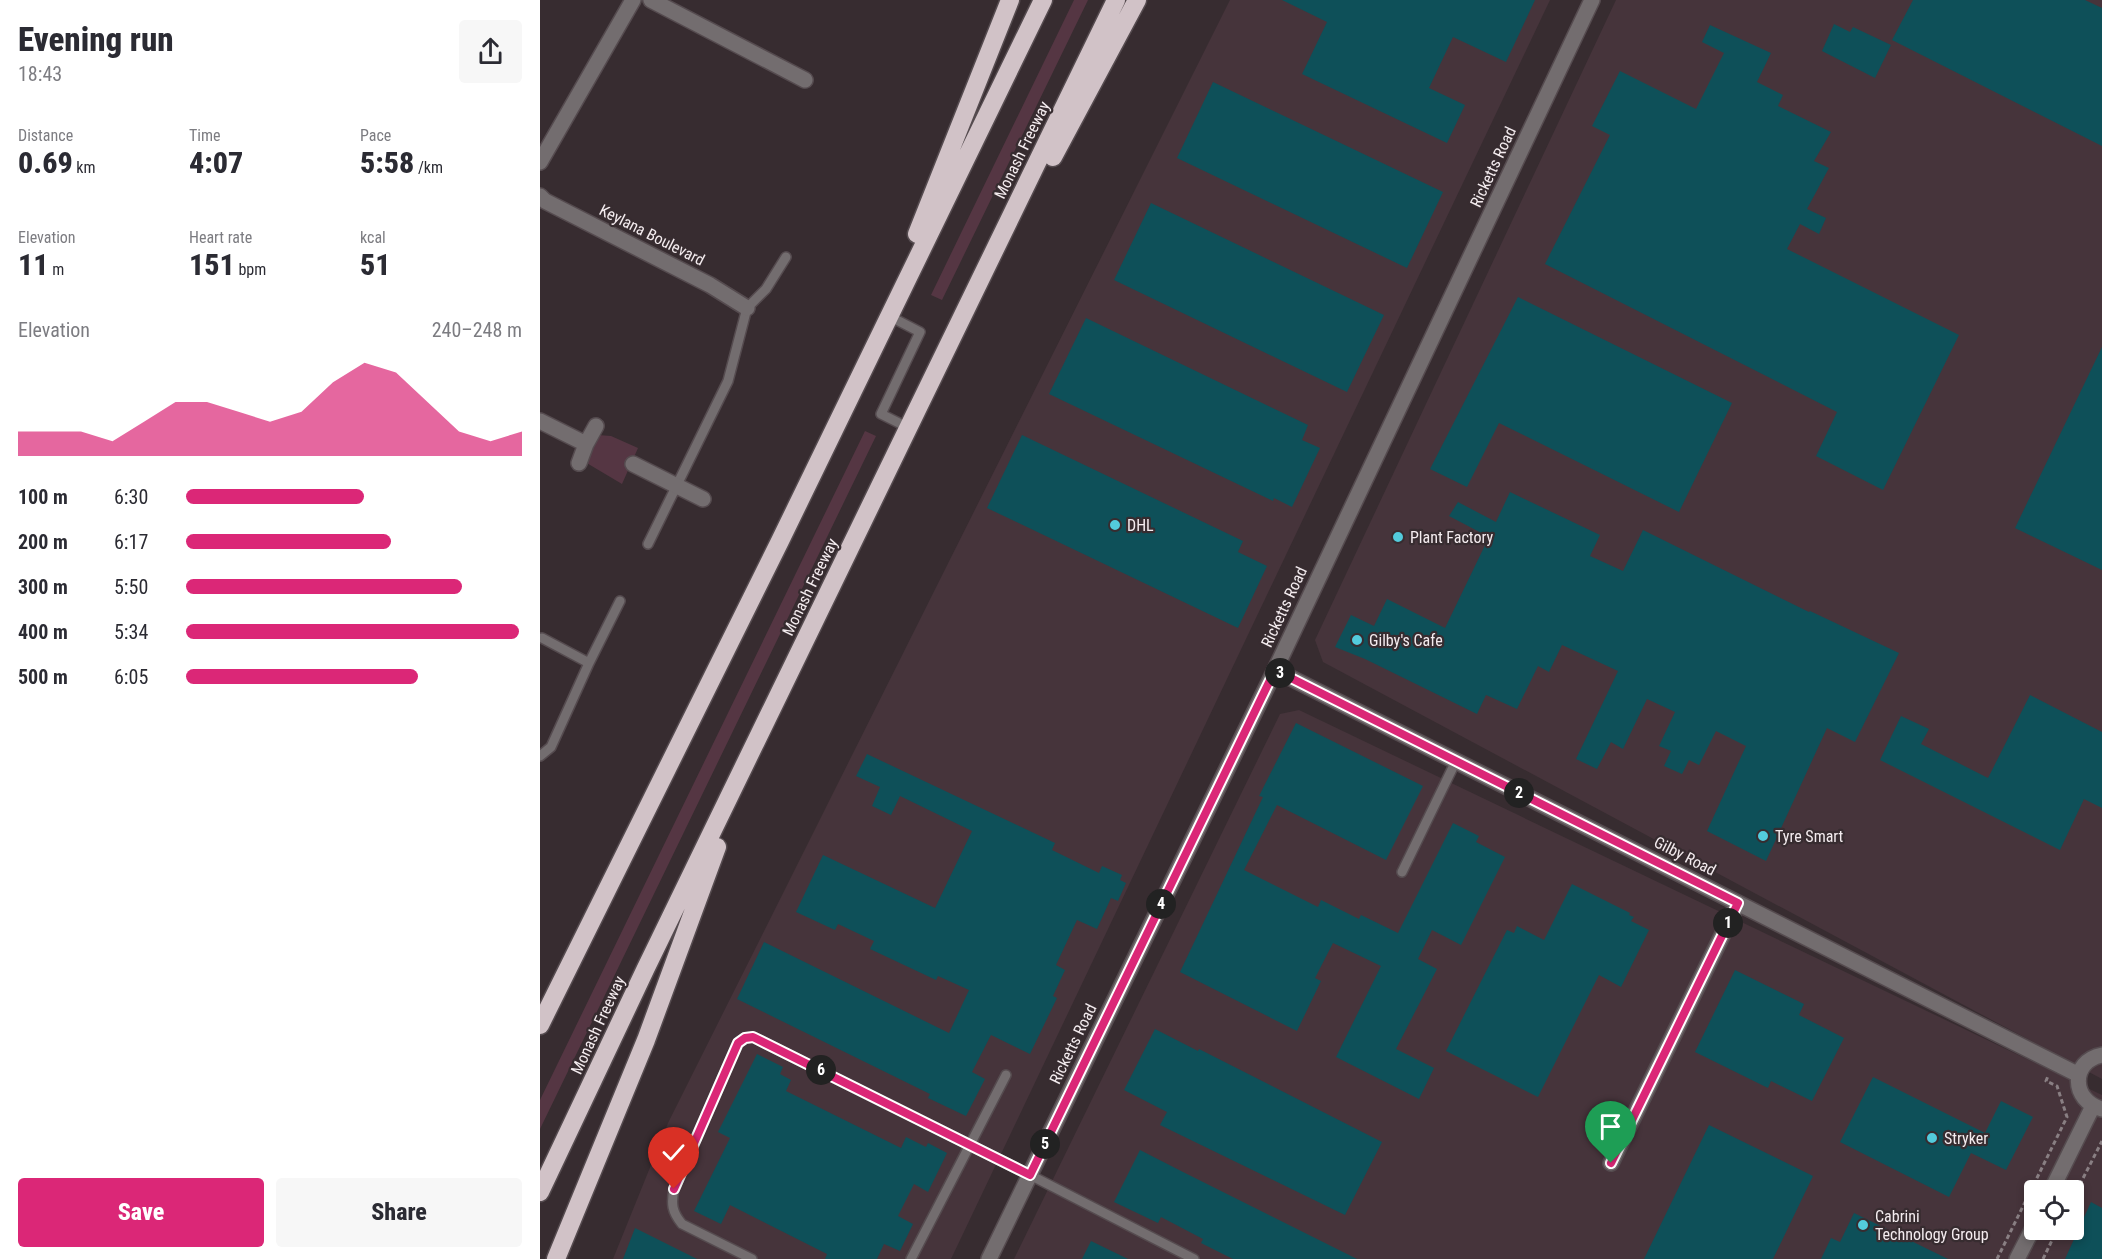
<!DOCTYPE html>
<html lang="en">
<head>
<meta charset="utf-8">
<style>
  :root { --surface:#fff; --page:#f7f7f7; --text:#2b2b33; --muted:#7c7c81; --accent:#db2777 }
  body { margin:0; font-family:"Roboto Condensed",sans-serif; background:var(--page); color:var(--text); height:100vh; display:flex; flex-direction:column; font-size:22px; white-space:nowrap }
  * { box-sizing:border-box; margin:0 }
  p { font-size:20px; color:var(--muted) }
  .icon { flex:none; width:33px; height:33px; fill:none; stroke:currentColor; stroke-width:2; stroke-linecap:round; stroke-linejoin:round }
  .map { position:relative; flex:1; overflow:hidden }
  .panel { display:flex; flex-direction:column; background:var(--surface); width:540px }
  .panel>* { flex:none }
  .tools { position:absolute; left:1484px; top:1180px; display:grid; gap:12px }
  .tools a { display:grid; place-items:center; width:60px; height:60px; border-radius:6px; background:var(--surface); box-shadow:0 3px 9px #0003; font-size:30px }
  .pin { position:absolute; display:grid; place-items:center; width:51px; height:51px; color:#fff; margin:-62px -26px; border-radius:50% 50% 50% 0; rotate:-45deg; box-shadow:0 0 6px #0007 }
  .pin .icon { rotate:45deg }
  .km { position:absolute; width:30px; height:30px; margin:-15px; border-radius:50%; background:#222; color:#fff; font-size:16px; line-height:30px; text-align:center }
  .round { display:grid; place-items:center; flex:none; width:63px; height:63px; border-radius:6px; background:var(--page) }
  .headline { display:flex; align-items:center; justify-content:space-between; height:102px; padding:0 18px }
  h1 { font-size:33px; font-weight:800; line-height:45px }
  .metrics { display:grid; grid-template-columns:repeat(3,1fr); gap:9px; height:102px; padding:6px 18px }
  .metrics div { display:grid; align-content:center }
  .metrics b { font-size:30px; font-weight:800 }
  .metrics small { font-size:16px; font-weight:400 }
  .metrics p { font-size:16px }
  .chart { height:168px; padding:12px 18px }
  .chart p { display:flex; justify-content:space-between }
  .chart svg { width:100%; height:108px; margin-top:6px; fill:var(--accent); opacity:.7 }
  .button { display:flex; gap:12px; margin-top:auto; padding:12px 18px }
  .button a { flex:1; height:69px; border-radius:6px; background:var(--accent); color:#fff; font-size:24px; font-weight:800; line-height:69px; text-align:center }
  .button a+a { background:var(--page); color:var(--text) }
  ul { padding:0 18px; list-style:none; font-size:20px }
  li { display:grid; grid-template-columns:96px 72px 1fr; align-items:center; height:45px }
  li i { height:15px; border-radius:8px; background:var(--accent) }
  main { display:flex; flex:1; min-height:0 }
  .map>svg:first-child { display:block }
  .built { fill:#46343b; fill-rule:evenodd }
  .green { fill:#553643 }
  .building { fill:#0e5059 }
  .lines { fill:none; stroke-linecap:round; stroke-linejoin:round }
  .service-casing { stroke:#554b4f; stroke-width:12 }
  .minor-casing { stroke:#554b4f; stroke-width:18 }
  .tertiary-casing { stroke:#554b4f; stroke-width:18 }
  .motorway-casing { stroke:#554b4f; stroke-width:21 }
  .path { stroke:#897f83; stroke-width:3; stroke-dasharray:4.5 3; stroke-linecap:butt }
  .service { stroke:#736d6f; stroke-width:9 }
  .minor { stroke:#736d6f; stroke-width:15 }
  .tertiary { stroke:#736d6f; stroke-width:15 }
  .motorway { stroke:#d1c2c7; stroke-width:18 }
  .route-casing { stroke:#fff; stroke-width:12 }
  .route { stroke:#db2777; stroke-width:8 }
  .poi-dot { fill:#53cbdc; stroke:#372c30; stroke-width:2 }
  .labels { text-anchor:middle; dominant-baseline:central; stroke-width:4.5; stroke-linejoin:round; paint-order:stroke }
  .street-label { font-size:16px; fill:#f4ecef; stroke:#372c30 }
  .poi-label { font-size:16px; fill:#f4ecef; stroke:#372c30; text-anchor:start }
</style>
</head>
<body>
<main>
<section class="panel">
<div class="headline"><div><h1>Evening run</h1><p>18:43</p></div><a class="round"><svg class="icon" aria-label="share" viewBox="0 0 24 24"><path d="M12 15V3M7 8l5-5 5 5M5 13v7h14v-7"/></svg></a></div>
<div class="metrics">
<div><p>Distance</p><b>0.69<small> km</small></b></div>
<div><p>Time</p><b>4:07</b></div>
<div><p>Pace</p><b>5:58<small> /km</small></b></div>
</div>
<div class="metrics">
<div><p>Elevation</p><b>11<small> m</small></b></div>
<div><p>Heart rate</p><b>151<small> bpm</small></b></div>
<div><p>kcal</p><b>51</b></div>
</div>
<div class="chart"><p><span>Elevation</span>240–248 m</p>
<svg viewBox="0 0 160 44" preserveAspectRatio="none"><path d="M0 44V34L10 34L20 34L30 38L40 30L50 22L60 22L70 26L80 30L90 26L100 14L110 6L120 10L130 22L140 34L150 38L160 34V44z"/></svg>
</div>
<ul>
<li><b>100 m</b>6:30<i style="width:53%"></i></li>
<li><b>200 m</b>6:17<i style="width:61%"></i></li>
<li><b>300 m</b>5:50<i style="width:82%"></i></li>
<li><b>400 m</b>5:34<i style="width:99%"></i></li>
<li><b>500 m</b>6:05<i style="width:69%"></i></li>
</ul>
<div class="button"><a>Save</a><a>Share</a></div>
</section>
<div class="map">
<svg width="1562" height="1259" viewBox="0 0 1562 1259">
  <rect width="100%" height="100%" fill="#372c30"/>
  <!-- built -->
  <path class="built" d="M690,0h320l-599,1259h-338l55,-136z
    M1076,0h486v1079l-779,-417 -8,-22z
    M759,710l803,385v164h-1088l266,-545zM1494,1191h39v39h-39z"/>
  <!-- green -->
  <path class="green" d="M534,0h14l-146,300 -11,-5z
    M325,431l11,5 -336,693v-29z
    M58,435l13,1 27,12 -16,36 -37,-22z"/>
  <!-- building -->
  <path class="building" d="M742,0h253l-29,62 -53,-25 -24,51 36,17 -18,38 -145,-69 25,-52z
    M1373,0h172l17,8v138l-210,-106z
    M1294,24l16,8 3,-5 38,18 -16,33 -53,-27z
    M1170,25l61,28 -14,29 26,13 -5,11 53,26 -17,29 15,7 -22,41 19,9 -7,16 -19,-10 -13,25 172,86 -76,155 -67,-34 21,-44 -292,-148 65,-129 -18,-9 28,-55 76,38 28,-56 -22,-11z
    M673,82l230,110 -36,76 -230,-110z
    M611,203l233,112 -37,77 -233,-112z
    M978,297l214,106 -53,109 -180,-89 -32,64 -37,-18z
    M546,318l222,107 -6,15 18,8 -28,59 -18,-9 -1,3 -224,-107z
    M1562,347v223l-87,-42z
    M482,435l221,106 -5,11 29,14 -29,62 -251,-120z
    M970,492l90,43 -10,21 33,15 20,-41 166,82 1,-1 89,42 -44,89 -28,-14 -61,133 -59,-30 39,-85 -30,-15 -17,34 -10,-5 -7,14 -18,-8 7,-15 -12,-5 16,-34 -28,-13 -24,50 -12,-7 -14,27 -21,-10 42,-88 -56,-26 -13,27 -11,-6 -21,43 -31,-14 -9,19 -112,-55 -30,-12 16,-32 23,11 13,-27 58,29 44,-91 -40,-21 9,-14 38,20z
    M1490,695l72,37v76l-18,-9 -24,51 -180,-90 21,-44 28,13 -8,15 67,34z
    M756,723l127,63 -37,74 -109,-55 -33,65 74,37 3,-7 38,19 2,-4 37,18 55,-110 26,13 -3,6 29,15 -44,88 -29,-15 -14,29 19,10 -41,80 38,19 -15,31 -83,-42 45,-91 -48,-23 -18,35 6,3 -24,50 -117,-59 83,-175 -4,-1z
    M327,754l188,89 -3,7 47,23 3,-7 20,9 -2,5 6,3 -8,18 -7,-3 -14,31 -20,-9 -21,45 9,5 -12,26 4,2 -27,56 -39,-19 -19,37 13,7 -19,37 -38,-18 2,-4 -193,-95 27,-57 185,91 20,-43 -31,-14 -2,4 -66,-31 4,-8 -36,-17 -3,6 -39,-18 27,-57 112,53 37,-77 -72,-35 -9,19 -19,-9 8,-19 -24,-11z
    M1032,884l58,29 -1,2 5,2 -3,4 18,9 -28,57 -22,-12 -61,122 -92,-46 61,-121 7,3 3,-7 27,14z
    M1195,970l69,34 -5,11 45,23 -32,63 -41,-20 -3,7 -73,-36z
    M615,1029l43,22 1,-2 183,93 -37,73 -185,-90 7,-13 -43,-22z
    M217,1054l26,13 -3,7 11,6 -5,11 115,57 5,-11 20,10 2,-4 19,10 -19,39 -14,-8 -16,32 15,8 -13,27 -16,-7 -7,15h-52l2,-5 -97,-49 -9,19 -27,-13 36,-73 -12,-6z
    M1333,1077l112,56 16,-32 32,16 -27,53 -35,-17 -22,44 -109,-55z
    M1169,1125l104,51 -40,83h-129z
    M600,1150l43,22 174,87h-124l-32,-16 2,-4 -42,-22 -3,6 -44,-21z
    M1551,1202l11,6v51h-37z
    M1314,1213l94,46h-127l10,-21 9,4z
    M95,1228l62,31h-74z
    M551,1241l37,18h-46z"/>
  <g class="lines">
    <defs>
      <path id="service" d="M349,316l31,16 -39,82 28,14
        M108,544l80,-163 19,-73 19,-19 20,-32
        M49,663l31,-62
        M0,756l11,-9 38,-84 -47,-25
        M862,872l54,-111
        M212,1259l-70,-35c-10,-12 -11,-20 -8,-35l64,-146 7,-5 8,-1 277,138 164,84
        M371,1259l95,-184"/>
      <path id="minor" d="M111,0l154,80
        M0,162l93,-162
        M0,196l5,5 165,84 37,23
        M0,421l46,23
        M39,463l7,-19 10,-18
        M93,464l70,35
        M735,670l804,405
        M1562,1055c-32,6 -31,46 0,54
        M1071,1163l127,-260
        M1511,1191l42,-85
        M1477,1259l17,-33"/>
      <path id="tertiary" d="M449,1259l286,-589 317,-670"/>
      <path id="motorway" d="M513,157l84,-157
        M377,234l93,-234
        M0,1025l240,-484 263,-541
        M0,1192l105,-222 471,-970
        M16,1259l90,-219 71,-193"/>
    </defs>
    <!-- service casing -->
    <use href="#service" class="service-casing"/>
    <!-- minor casing -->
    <use href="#minor" class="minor-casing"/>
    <!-- tertiary casing -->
    <use href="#tertiary" class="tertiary-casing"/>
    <!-- motorway casing -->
    <use href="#motorway" class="motorway-casing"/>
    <!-- path -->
    <path class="path" d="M1533,1198l29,-57
      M1457,1259l70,-142 -10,-31 -11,-5 2,-5
      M1503,1259l14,-29"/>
    <!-- service -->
    <use href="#service" class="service"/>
    <!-- minor -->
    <use href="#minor" class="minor"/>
    <!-- tertiary -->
    <use href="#tertiary" class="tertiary"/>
    <!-- motorway -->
    <use href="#motorway" class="motorway"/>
  </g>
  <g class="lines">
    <defs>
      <path id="route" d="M134,1189l64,-146 7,-5 8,-1 277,138 245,-505 463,233 -127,260"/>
    </defs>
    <!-- route casing -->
    <use href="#route" class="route-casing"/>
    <!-- route -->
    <use href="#route" class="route"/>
  </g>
  <!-- markers -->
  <g class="poi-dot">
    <circle cx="575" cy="525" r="6"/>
    <circle cx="858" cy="537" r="6"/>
    <circle cx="817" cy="640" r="6"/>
    <circle cx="1223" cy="836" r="6"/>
    <circle cx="1392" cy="1138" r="6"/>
    <circle cx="1323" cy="1225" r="6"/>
  </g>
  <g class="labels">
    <!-- street labels -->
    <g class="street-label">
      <text transform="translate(482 150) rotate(-64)">Monash Freeway</text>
      <text transform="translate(953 167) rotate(-65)">Ricketts Road</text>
      <text transform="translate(112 235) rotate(27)">Keylana Boulevard</text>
      <text transform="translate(270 587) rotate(-64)">Monash Freeway</text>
      <text transform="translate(744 607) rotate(-65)">Ricketts Road</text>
      <text transform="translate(1145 856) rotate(27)">Gilby Road</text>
      <text transform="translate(58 1025) rotate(-65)">Monash Freeway</text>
      <text transform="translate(533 1044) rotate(-64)">Ricketts Road</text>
    </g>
    <!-- poi labels -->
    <g class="poi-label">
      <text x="587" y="525">DHL</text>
      <text x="870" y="537">Plant Factory</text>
      <text x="829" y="640">Gilby's Cafe</text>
      <text x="1235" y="836">Tyre Smart</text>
      <text x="1404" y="1138">Stryker</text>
      <text x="1335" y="1216">Cabrini<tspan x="1335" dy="18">Technology Group</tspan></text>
    </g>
  </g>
</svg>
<div class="tools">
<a><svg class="icon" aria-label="locate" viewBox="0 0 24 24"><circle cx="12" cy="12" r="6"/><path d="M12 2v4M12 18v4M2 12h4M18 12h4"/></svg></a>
</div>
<div class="pin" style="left:1071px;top:1163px;background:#1e9e55"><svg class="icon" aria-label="arrive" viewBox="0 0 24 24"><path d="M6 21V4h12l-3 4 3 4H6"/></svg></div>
<div class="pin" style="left:134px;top:1189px;background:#d93025"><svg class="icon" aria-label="check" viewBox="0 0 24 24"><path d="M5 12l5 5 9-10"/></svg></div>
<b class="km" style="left:1188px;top:923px">1</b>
<b class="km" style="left:979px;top:793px">2</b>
<b class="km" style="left:740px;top:673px">3</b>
<b class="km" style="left:621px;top:904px">4</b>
<b class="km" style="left:505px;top:1144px">5</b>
<b class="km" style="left:281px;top:1070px">6</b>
</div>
</main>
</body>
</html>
